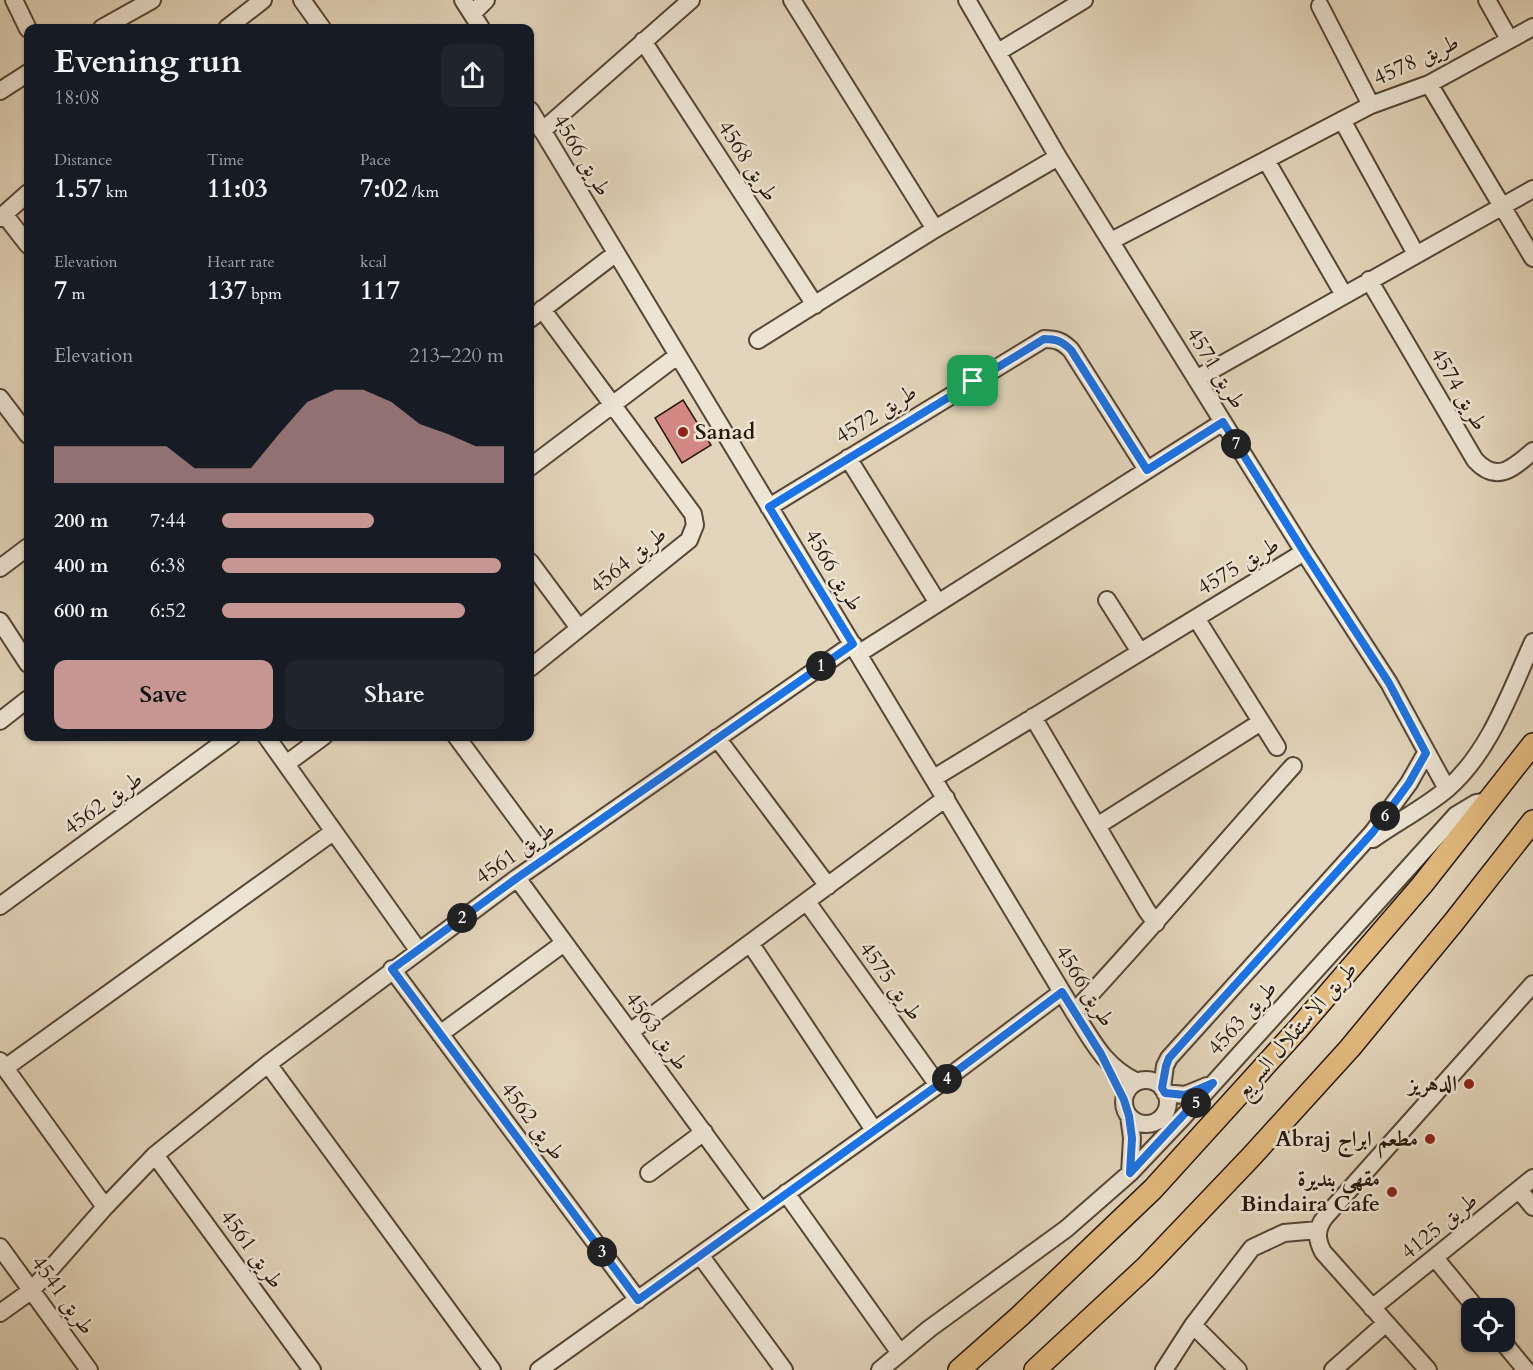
<!DOCTYPE html>
<html lang="en">
<head>
<meta charset="utf-8">
<style>
  :root { --surface:#171b24; --page:#20242c; --text:#f1f3f6; --muted:#9ea1a6; --accent:#c59692 }
  body { margin:0; font-family:Cardo,Amiri,serif; background:var(--page); color:var(--text); height:100vh; display:flex; flex-direction:column; font-size:22px; white-space:nowrap }
  * { box-sizing:border-box; margin:0 }
  p { font-size:20px; color:var(--muted) }
  .icon { flex:none; width:33px; height:33px; fill:none; stroke:currentColor; stroke-width:2; stroke-linecap:round; stroke-linejoin:round }
  .map { position:relative; flex:1; overflow:hidden }
  .details { position:absolute; left:24px; top:24px; width:510px; height:717px; display:flex; flex-direction:column; background:var(--surface); border-radius:12px; box-shadow:0 2px 4px #0004 }
  .details>* { flex:none }
  .tools { position:absolute; left:1461px; top:1298px; display:grid; gap:12px }
  .tools a { display:grid; place-items:center; width:54px; height:54px; border-radius:12px; background:var(--surface); box-shadow:0 2px 4px #0004; font-size:30px }
  .pin { position:absolute; display:grid; place-items:center; width:51px; height:51px; color:#fff; margin:-26px; border-radius:12px; box-shadow:0 3px 9px #0006 }
  .km { position:absolute; width:30px; height:30px; margin:-15px; border-radius:50%; background:#222; color:#fff; font-size:16px; line-height:30px; text-align:center }
  .round { display:grid; place-items:center; flex:none; width:63px; height:63px; border-radius:12px; background:var(--page) }
  .overview { display:flex; align-items:center; justify-content:space-between; height:102px; padding:0 30px }
  h1 { font-size:33px; font-weight:700; line-height:45px }
  .stats { display:grid; grid-template-columns:repeat(3,1fr); gap:9px; height:102px; padding:6px 30px }
  .stats div { display:grid; align-content:center }
  .stats b { font-size:26px; font-weight:700 }
  .stats small { font-size:16px; font-weight:400 }
  .stats p { font-size:16px }
  .chart { height:168px; padding:12px 30px }
  .chart p { display:flex; justify-content:space-between }
  .chart svg { width:100%; height:108px; margin-top:6px; fill:var(--accent); opacity:.7 }
  .primary-button { display:flex; gap:12px; margin-top:auto; padding:12px 30px }
  .primary-button a { flex:1; height:69px; border-radius:12px; background:var(--accent); color:#111; font-size:24px; font-weight:700; line-height:69px; text-align:center }
  .primary-button a+a { background:var(--page); color:var(--text) }
  ul { padding:0 30px; list-style:none; font-size:20px }
  li { display:grid; grid-template-columns:96px 72px 1fr; align-items:center; height:45px }
  li i { height:15px; border-radius:8px; background:var(--accent) }
  .map>svg:first-child { display:block }
  .building { fill:#d48883; stroke:#261709; stroke-width:1.5 }
  .lines { fill:none; stroke-linecap:round; stroke-linejoin:round }
  .minor-casing { stroke:#554636; stroke-width:20 }
  .major-casing { stroke:#261709; stroke-width:24 }
  .minor { stroke:#ede4d3; stroke-width:16 }
  .major { stroke:#e2ba7e; stroke-width:21 }
  .route-casing { stroke:#fff; stroke-width:12 }
  .route { stroke:#1a73e8; stroke-width:8 }
  .poi-dot { fill:#8f2418; stroke:#ede4d3; stroke-width:2 }
  .labels { text-anchor:middle; dominant-baseline:central; stroke-width:5; stroke-linejoin:round; paint-order:stroke }
  .street-label { font-size:22px; fill:#261709; stroke:#ede4d3 }
  .poi-label { font-size:22px; font-weight:bold; fill:#261709; stroke:#ede4d3; text-anchor:end }
</style>
</head>
<body>
<div class="map">
<svg width="1533" height="1370" viewBox="0 0 1533 1370">
  <rect width="100%" height="100%" fill="#e3d5bb"/>
  <filter id="stains"><feTurbulence type="fractalNoise" baseFrequency=".00333" numOctaves="4"/><feColorMatrix values="0 0 0 0 .2 0 0 0 0 .09 0 0 0 0 .02 0 0 0 .5 -.17"/></filter>
  <radialGradient id="worn" r=".72"><stop offset=".6" stop-color="#630" stop-opacity="0"/><stop offset="1" stop-color="#630" stop-opacity=".3"/></radialGradient>
  <!-- building -->
  <path class="building" d="M683,400l28,45 -29,18 -27,-45z"/>
  <g class="lines">
    <defs>
      <path id="minor" d="M14,0l14,29
        M302,0l20,28
        M463,0l18,28
        M792,0l143,229
        M967,0l91,157 246,395 85,131 58,106
        M1487,0l22,39
        M1320,6l51,99
        M472,14l14,-14
        M102,28l50,-28
        M227,28l36,-28
        M643,41l172,264
        M998,52l86,-52
        M1429,84l104,174
        M0,91l28,-18
        M530,110l544,902c19,30 30,54 63,70
        M1342,120l74,134
        M542,131l149,-131
        M1266,160l78,135
        M4,214l24,31
        M0,218l28,-25
        M1111,241l260,-136 58,-21 104,-57
        M1369,280l106,180c22,24 38,8 58,-9
        M530,319l85,-65
        M758,340l177,-111 123,-72
        M1196,379l337,-190
        M0,398l28,37
        M848,458l90,145
        M530,467l147,-111
        M769,507l275,-168c12,0 18,2 27,11l76,120
        M530,562l49,66
        M0,568l28,-21
        M1107,600l33,52
        M1196,618l81,129
        M0,621l28,43
        M858,654l365,-232
        M530,668l159,-128 6,-15 -2,-11 -151,-205
        M1033,717l114,194 9,12
        M0,721l28,-22
        M266,736l152,214
        M456,736l90,122
        M717,738l111,148
        M286,764l38,-28
        M934,778l370,-226
        M1097,826l164,-104
        M1373,839c24,-17 51,-31 74,-50 43,-37 63,-97 86,-147
        M517,878l244,333
        M807,902l131,183
        M0,906l232,-170
        M750,943l124,187
        M392,969l246,331
        M1074,1012c75,-80 146,-165 219,-246
        M630,1032l316,-234
        M440,1034l124,-91
        M0,1061l105,146
        M268,1064l224,306
        M5,1068l328,-236
        M1124 1102a22 22 0 1 1 44 0a22 22 0 1 1-44 0Z
        M1162,1088l3,-22 4,-8 204,-226 36,-49 17,-30
        M1165,1093l20,2 22,-9
        M1129,1116l3,22 -2,35
        M155,1155l157,215
        M649,1173l55,-41
        M1519,1190l14,17
        M786,1193l114,160
        M0,1247l89,123
        M700,1255l84,115
        M1435,1258l41,50
        M1372,1308l161,-130
        M0,1313l32,-23 73,-83 50,-52 113,-91 249,-186 336,-234
        M1193,1325l45,45
        M1502,1341l24,29
        M539,1370l399,-285 124,-93
        M880,1370l49,-41 137,-100 64,-56 54,-57 272,-301 20,-12 11,-2
        M1164,1370l29,-45 59,-77 32,-15 34,-3
        M1333,1370l53,-47
        M1428,1370l-105,-118c-7,-13 -7,-23 2,-35l208,-233"/>
      <path id="major" d="M959,1370l61,-54 133,-127 146,-161 123,-143 111,-141
        M1035,1370l111,-103 104,-109 100,-110 103,-125 80,-102"/>
    </defs>
    <!-- minor casing -->
    <use href="#minor" class="minor-casing"/>
    <!-- major casing -->
    <use href="#major" class="major-casing"/>
    <!-- minor -->
    <use href="#minor" class="minor"/>
    <!-- major -->
    <use href="#major" class="major"/>
  </g>
  <g class="lines">
    <defs>
      <path id="route" d="M1044,339c12,0 18,2 27,11l76,120 76,-48 81,130 85,131 37,70 -17,30 -36,49 -204,226 -3,8 -4,22 3,5 20,2 28,-12 -83,90 2,-35 -3,-22 -5,-16 -23,-46 -39,-62 -124,93 -300,215 -246,-331 125,-91 336,-234 -84,-137z"/>
    </defs>
    <!-- route casing -->
    <use href="#route" class="route-casing"/>
    <!-- route -->
    <use href="#route" class="route"/>
  </g>
  <!-- markers -->
  <g class="poi-dot">
    <circle cx="683" cy="432" r="6"/>
    <circle cx="1469" cy="1084" r="6"/>
    <circle cx="1430" cy="1139" r="6"/>
    <circle cx="1392" cy="1192" r="6"/>
  </g>
  <g class="labels">
    <!-- street labels -->
    <g class="street-label">
      <text transform="translate(1416 60) rotate(-25)">طريق 4578</text>
      <text transform="translate(582 155) rotate(59)">طريق 4566</text>
      <text transform="translate(748 161) rotate(57)">طريق 4568</text>
      <text transform="translate(1216 368) rotate(58)">طريق 4571</text>
      <text transform="translate(1459 389) rotate(60)">طريق 4574</text>
      <text transform="translate(876 414) rotate(-32)">طريق 4572</text>
      <text transform="translate(628 560) rotate(-39)">طريق 4564</text>
      <text transform="translate(1238 566) rotate(-31)">طريق 4575</text>
      <text transform="translate(834 570) rotate(59)">طريق 4566</text>
      <text transform="translate(103 803) rotate(-36)">طريق 4562</text>
      <text transform="translate(515 853) rotate(-35)">طريق 4561</text>
      <text transform="translate(891 981) rotate(54)">طريق 4575</text>
      <text transform="translate(1085 986) rotate(58)">طريق 4566</text>
      <text transform="translate(1242 1018) rotate(-48)">طريق 4563</text>
      <text transform="translate(1296 1030) rotate(-49)">طريق الاستقلال السريع</text>
      <text transform="translate(657 1031) rotate(54)">طريق 4563</text>
      <text transform="translate(533 1121) rotate(53)">طريق 4562</text>
      <text transform="translate(1439 1226) rotate(-39)">طريق 4125</text>
      <text transform="translate(252 1249) rotate(54)">طريق 4561</text>
      <text transform="translate(63 1295) rotate(54)">طريق 4541</text>
    </g>
    <!-- poi labels -->
    <g class="poi-label">
      <text x="695" y="432" text-anchor="start">Sanad</text>
      <text x="1457" y="1084">الدهريز</text>
      <text x="1418" y="1139">Abraj مطعم ابراج</text>
      <text x="1380" y="1179">مقهى بنديرة<tspan x="1380" dy="25">Bindaira Cafe</tspan></text>
    </g>
  </g>
  <rect width="100%" height="100%" filter="url(#stains)"/>
  <rect width="100%" height="100%" fill="url(#worn)"/>
</svg>
<div class="tools">
<a><svg class="icon" aria-label="locate" viewBox="0 0 24 24"><circle cx="12" cy="12" r="6"/><path d="M12 2v4M12 18v4M2 12h4M18 12h4"/></svg></a>
</div>
<div class="pin" style="left:973px;top:381px;background:#1e9e55"><svg class="icon" aria-label="arrive" viewBox="0 0 24 24"><path d="M6 21V4h12l-3 4 3 4H6"/></svg></div>
<b class="km" style="left:821px;top:666px">1</b>
<b class="km" style="left:462px;top:918px">2</b>
<b class="km" style="left:602px;top:1252px">3</b>
<b class="km" style="left:947px;top:1079px">4</b>
<b class="km" style="left:1196px;top:1103px">5</b>
<b class="km" style="left:1385px;top:816px">6</b>
<b class="km" style="left:1236px;top:444px">7</b>
<section class="details">
<div class="overview"><div><h1>Evening run</h1><p>18:08</p></div><a class="round"><svg class="icon" aria-label="share" viewBox="0 0 24 24"><path d="M12 15V3M7 8l5-5 5 5M5 13v7h14v-7"/></svg></a></div>
<div class="stats">
<div><p>Distance</p><b>1.57<small> km</small></b></div>
<div><p>Time</p><b>11:03</b></div>
<div><p>Pace</p><b>7:02<small> /km</small></b></div>
</div>
<div class="stats">
<div><p>Elevation</p><b>7<small> m</small></b></div>
<div><p>Heart rate</p><b>137<small> bpm</small></b></div>
<div><p>kcal</p><b>117</b></div>
</div>
<div class="chart"><p><span>Elevation</span>213–220 m</p>
<svg viewBox="0 0 160 44" preserveAspectRatio="none"><path d="M0 44V29L10 29L20 29L30 29L40 29L50 38L60 38L70 38L80 24L90 11L100 6L110 6L120 11L130 20L140 24L150 29L160 29V44z"/></svg>
</div>
<ul>
<li><b>200 m</b>7:44<i style="width:54%"></i></li>
<li><b>400 m</b>6:38<i style="width:99%"></i></li>
<li><b>600 m</b>6:52<i style="width:86%"></i></li>
</ul>
<div class="primary-button"><a>Save</a><a>Share</a></div>
</section>
</div>
</body>
</html>
